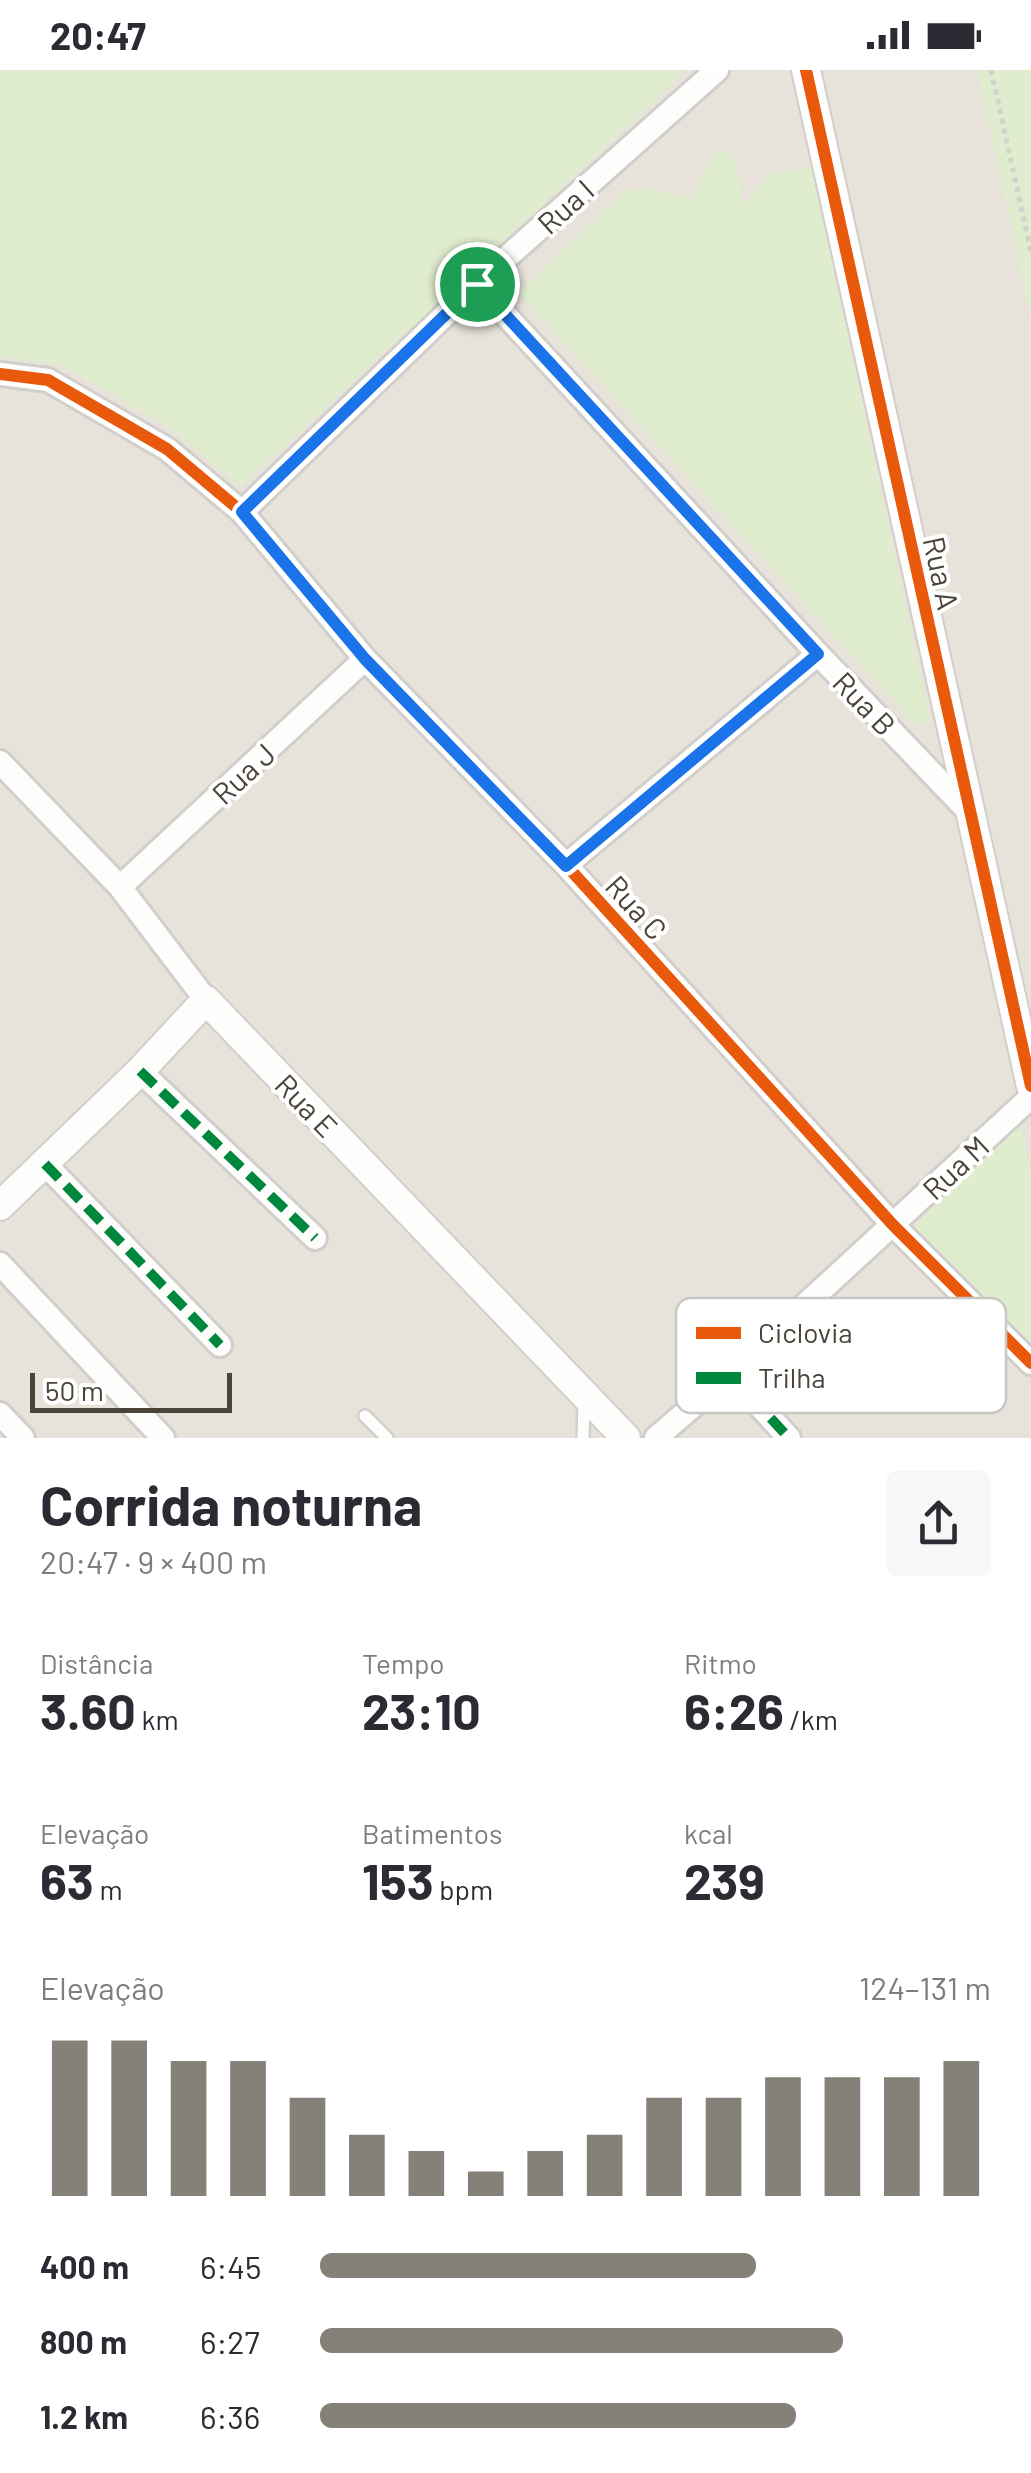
<!DOCTYPE html>
<html lang="pt">
<head>
<meta charset="utf-8">
<style>
  :root { --surface:#fff; --page:#f7f7f7; --text:#2b2b33; --muted:#7c7c81; --accent:#858078 }
  body { margin:0; font-family:Barlow,sans-serif; background:var(--page); color:var(--text); height:100vh; display:flex; flex-direction:column; font-size:38px; white-space:nowrap }
  * { box-sizing:border-box; margin:0 }
  p { font-size:32px; color:var(--muted) }
  .icon { flex:none; width:55px; height:55px; fill:none; stroke:currentColor; stroke-width:2; stroke-linecap:round; stroke-linejoin:round }
  .map { position:relative; height:1368px; overflow:hidden }
  .sheet { display:flex; flex-direction:column; background:var(--surface); flex:1 }
  .sheet>* { flex:none }
  .scale { position:absolute; left:30px; bottom:25px; width:202px; box-sizing:border-box; padding-left:10px; border:5px solid #4a4339; border-top:0; font-size:28px; line-height:35px; white-space:nowrap; color:#4a4339; -webkit-text-stroke:8px #fff; paint-order:stroke }
  .pin { position:absolute; display:grid; place-items:center; width:85px; height:85px; color:#fff; margin:-42px; border:5px solid #fff; border-radius:50%; box-shadow:0 2px 10px #0007 }
  .round { display:grid; place-items:center; flex:none; width:105px; height:105px; border-radius:10px; background:var(--page) }
  .overview { display:flex; align-items:center; justify-content:space-between; height:170px; padding:0 40px }
  h1 { font-size:55px; font-weight:700; line-height:75px }
  .stats { display:grid; grid-template-columns:repeat(3,1fr); gap:15px; height:170px; padding:10px 40px }
  .stats div { display:grid; align-content:center }
  .stats b { font-size:50px; font-weight:700 }
  .stats small { font-size:28px; font-weight:400 }
  .stats p { font-size:28px }
  .chart { height:280px; padding:20px 40px }
  .chart p { display:flex; justify-content:space-between }
  .chart svg { width:100%; height:180px; margin-top:10px; stroke:var(--accent); stroke-width:6 }
  ul { padding:0 40px; list-style:none; font-size:32px }
  li { display:grid; grid-template-columns:160px 120px 1fr; align-items:center; height:75px }
  li i { height:25px; border-radius:12px; background:var(--accent) }
  .status { display:flex; justify-content:space-between; align-items:center; height:70px; padding:0 50px; background:var(--surface); direction:ltr }
  .status svg { height:28px; fill:currentColor }
  .map>svg:first-child { display:block }
  .residential { fill:#e7e3db }
  .green { fill:#e0ecce }
  .lines { fill:none; stroke-linecap:round; stroke-linejoin:round }
  .service-casing { stroke:#d1cfcb; stroke-width:16 }
  .minor-casing { stroke:#d1cfcb; stroke-width:28 }
  .tertiary-casing { stroke:#d1cfcb; stroke-width:32 }
  .path { stroke:#d3d1cc; stroke-width:5; stroke-dasharray:5 5; stroke-linecap:butt }
  .service { stroke:#fdfdfc; stroke-width:11 }
  .minor { stroke:#fdfdfc; stroke-width:22 }
  .tertiary { stroke:#fdfdfc; stroke-width:28 }
  .quiet { stroke:#00873e; stroke-width:10; stroke-dasharray:20 10; stroke-linecap:butt }
  .cycleway-casing { stroke:#fff; stroke-width:19 }
  .cycleway { stroke:#e8590c; stroke-width:12 }
  .route-casing { stroke:#fff; stroke-width:20 }
  .route { stroke:#1a73e8; stroke-width:12 }
  .labels { text-anchor:middle; dominant-baseline:central; stroke-width:8; stroke-linejoin:round; paint-order:stroke }
  .street-label { font-size:30px; fill:#4a4339; stroke:#fff }
  .key { fill:#fff; stroke:#c9c7c4; stroke-width:2.5 }
  .key-label { font-size:28px; fill:#4a4339 }
</style>
</head>
<body>
<div class="status"><b>20:47</b><svg viewBox="0 0 49 12"><path d="M0 12V9h3v3zM5 12V6h3v6zM10 12V3h3v9zM15 12V0h3v12zM26 1h20v11H26zM47 4h2v5h-2z"/></svg></div>
<div class="map">
<svg width="1031" height="1368" viewBox="0 0 1031 1368">
  <rect width="100%" height="100%" fill="#f3f1ed"/>
  <!-- residential -->
  <path class="residential" d="M0,0h983l48,224v1144h-1031z"/>
  <!-- green -->
  <path class="green" d="M0,0h687l-447,417 -71,-60 -108,-62 -61,-8z
    M977,0h54v250z
    M725,80l11,9 7,44 27,-28 41,-8 119,552 -12,8 -400,-434 107,-101 20,-5 50,12c6,-21 10,-39 30,-49z
    M1021,1055l10,50v180l-122,-124z"/>
  <g class="lines">
    <defs>
      <path id="service" d="M365,1346l22,22
        M583,1368l1,-36"/>
      <path id="minor" d="M477,214l341,370 151,158
        M0,304l48,6 119,69 75,63 123,147 201,206 327,360 138,138
        M242,442l235,-228 240,-214
        M0,692l120,125 86,113
        M566,795l252,-211
        M120,817l245,-228
        M140,1001l175,167
        M45,1094l175,181
        M0,1194l163,174
        M730,1304l59,64
        M0,1344l23,24
        M656,1368l74,-64 301,-277"/>
      <path id="tertiary" d="M806,0l225,1016
        M0,1136l140,-135 66,-71 420,438"/>
    </defs>
    <!-- service casing -->
    <use href="#service" class="service-casing"/>
    <!-- minor casing -->
    <use href="#minor" class="minor-casing"/>
    <!-- tertiary casing -->
    <use href="#tertiary" class="tertiary-casing"/>
    <!-- path -->
    <path class="path" d="M991,0l40,182"/>
    <!-- service -->
    <use href="#service" class="service"/>
    <!-- minor -->
    <use href="#minor" class="minor"/>
    <!-- tertiary -->
    <use href="#tertiary" class="tertiary"/>
    <!-- quiet -->
    <path class="quiet" d="M140,1001l175,167
      M45,1094l175,181
      M730,1304l59,64"/>
    <defs>
      <path id="cycleway" d="M806,0l225,1016
        M0,304l48,6 119,69 75,63 123,147 201,206 327,360 138,138"/>
    </defs>
    <!-- cycleway casing -->
    <use href="#cycleway" class="cycleway-casing"/>
    <!-- cycleway -->
    <use href="#cycleway" class="cycleway"/>
  </g>
  <g class="lines">
    <defs>
      <path id="route" d="M477,214l341,370 -252,212 -201,-207 -123,-147z"/>
    </defs>
    <!-- route casing -->
    <use href="#route" class="route-casing"/>
    <!-- route -->
    <use href="#route" class="route"/>
  </g>
  <g class="labels">
    <!-- street labels -->
    <g class="street-label">
      <text transform="translate(565 136) rotate(-42)">Rua I</text>
      <text transform="translate(942 503) rotate(78)">Rua A</text>
      <text transform="translate(865 633) rotate(46)">Rua B</text>
      <text transform="translate(243 703) rotate(-43)">Rua J</text>
      <text transform="translate(637 837) rotate(48)">Rua C</text>
      <text transform="translate(307 1035) rotate(46)">Rua E</text>
      <text transform="translate(955 1097) rotate(-43)">Rua M</text>
    </g>
  </g>
  <!-- legend -->
  <rect x="676" y="1228" width="330" height="115" rx="15" class="key"/>
  <rect x="696" y="1257" width="45" height="12" fill="#e8590c"/>
  <rect x="696" y="1302" width="45" height="12" fill="#00873e"/>
  <g class="key-label">
    <text x="758" y="1273">Ciclovia</text>
    <text x="758" y="1318">Trilha</text>
  </g>
</svg>
<div class="scale">50 m</div>
<div class="pin" style="left:477px;top:214px;background:#1e9e55"><svg class="icon" aria-label="arrive" viewBox="0 0 24 24"><path d="M6 21V4h12l-3 4 3 4H6"/></svg></div>
</div>
<section class="sheet">
<div class="overview"><div><h1>Corrida noturna</h1><p>20:47 · 9 × 400 m</p></div><a class="round"><svg class="icon" aria-label="share" viewBox="0 0 24 24"><path d="M12 15V3M7 8l5-5 5 5M5 13v7h14v-7"/></svg></a></div>
<div class="stats">
<div><p>Distância</p><b>3.60<small> km</small></b></div>
<div><p>Tempo</p><b>23:10</b></div>
<div><p>Ritmo</p><b>6:26<small> /km</small></b></div>
</div>
<div class="stats">
<div><p>Elevação</p><b>63<small> m</small></b></div>
<div><p>Batimentos</p><b>153<small> bpm</small></b></div>
<div><p>kcal</p><b>239</b></div>
</div>
<div class="chart"><p><span>Elevação</span>124–131 m</p>
<svg viewBox="0 0 160 44" preserveAspectRatio="none"><path d="M5 44V6M15 44V6M25 44V11M35 44V11M45 44V20M55 44V29M65 44V33M75 44V38M85 44V33M95 44V29M105 44V20M115 44V20M125 44V15M135 44V15M145 44V15M155 44V11"/></svg>
</div>
<ul>
<li><b>400 m</b>6:45<i style="width:65%"></i></li>
<li><b>800 m</b>6:27<i style="width:78%"></i></li>
<li><b>1.2 km</b>6:36<i style="width:71%"></i></li>
</ul>
</section>
</body>
</html>
